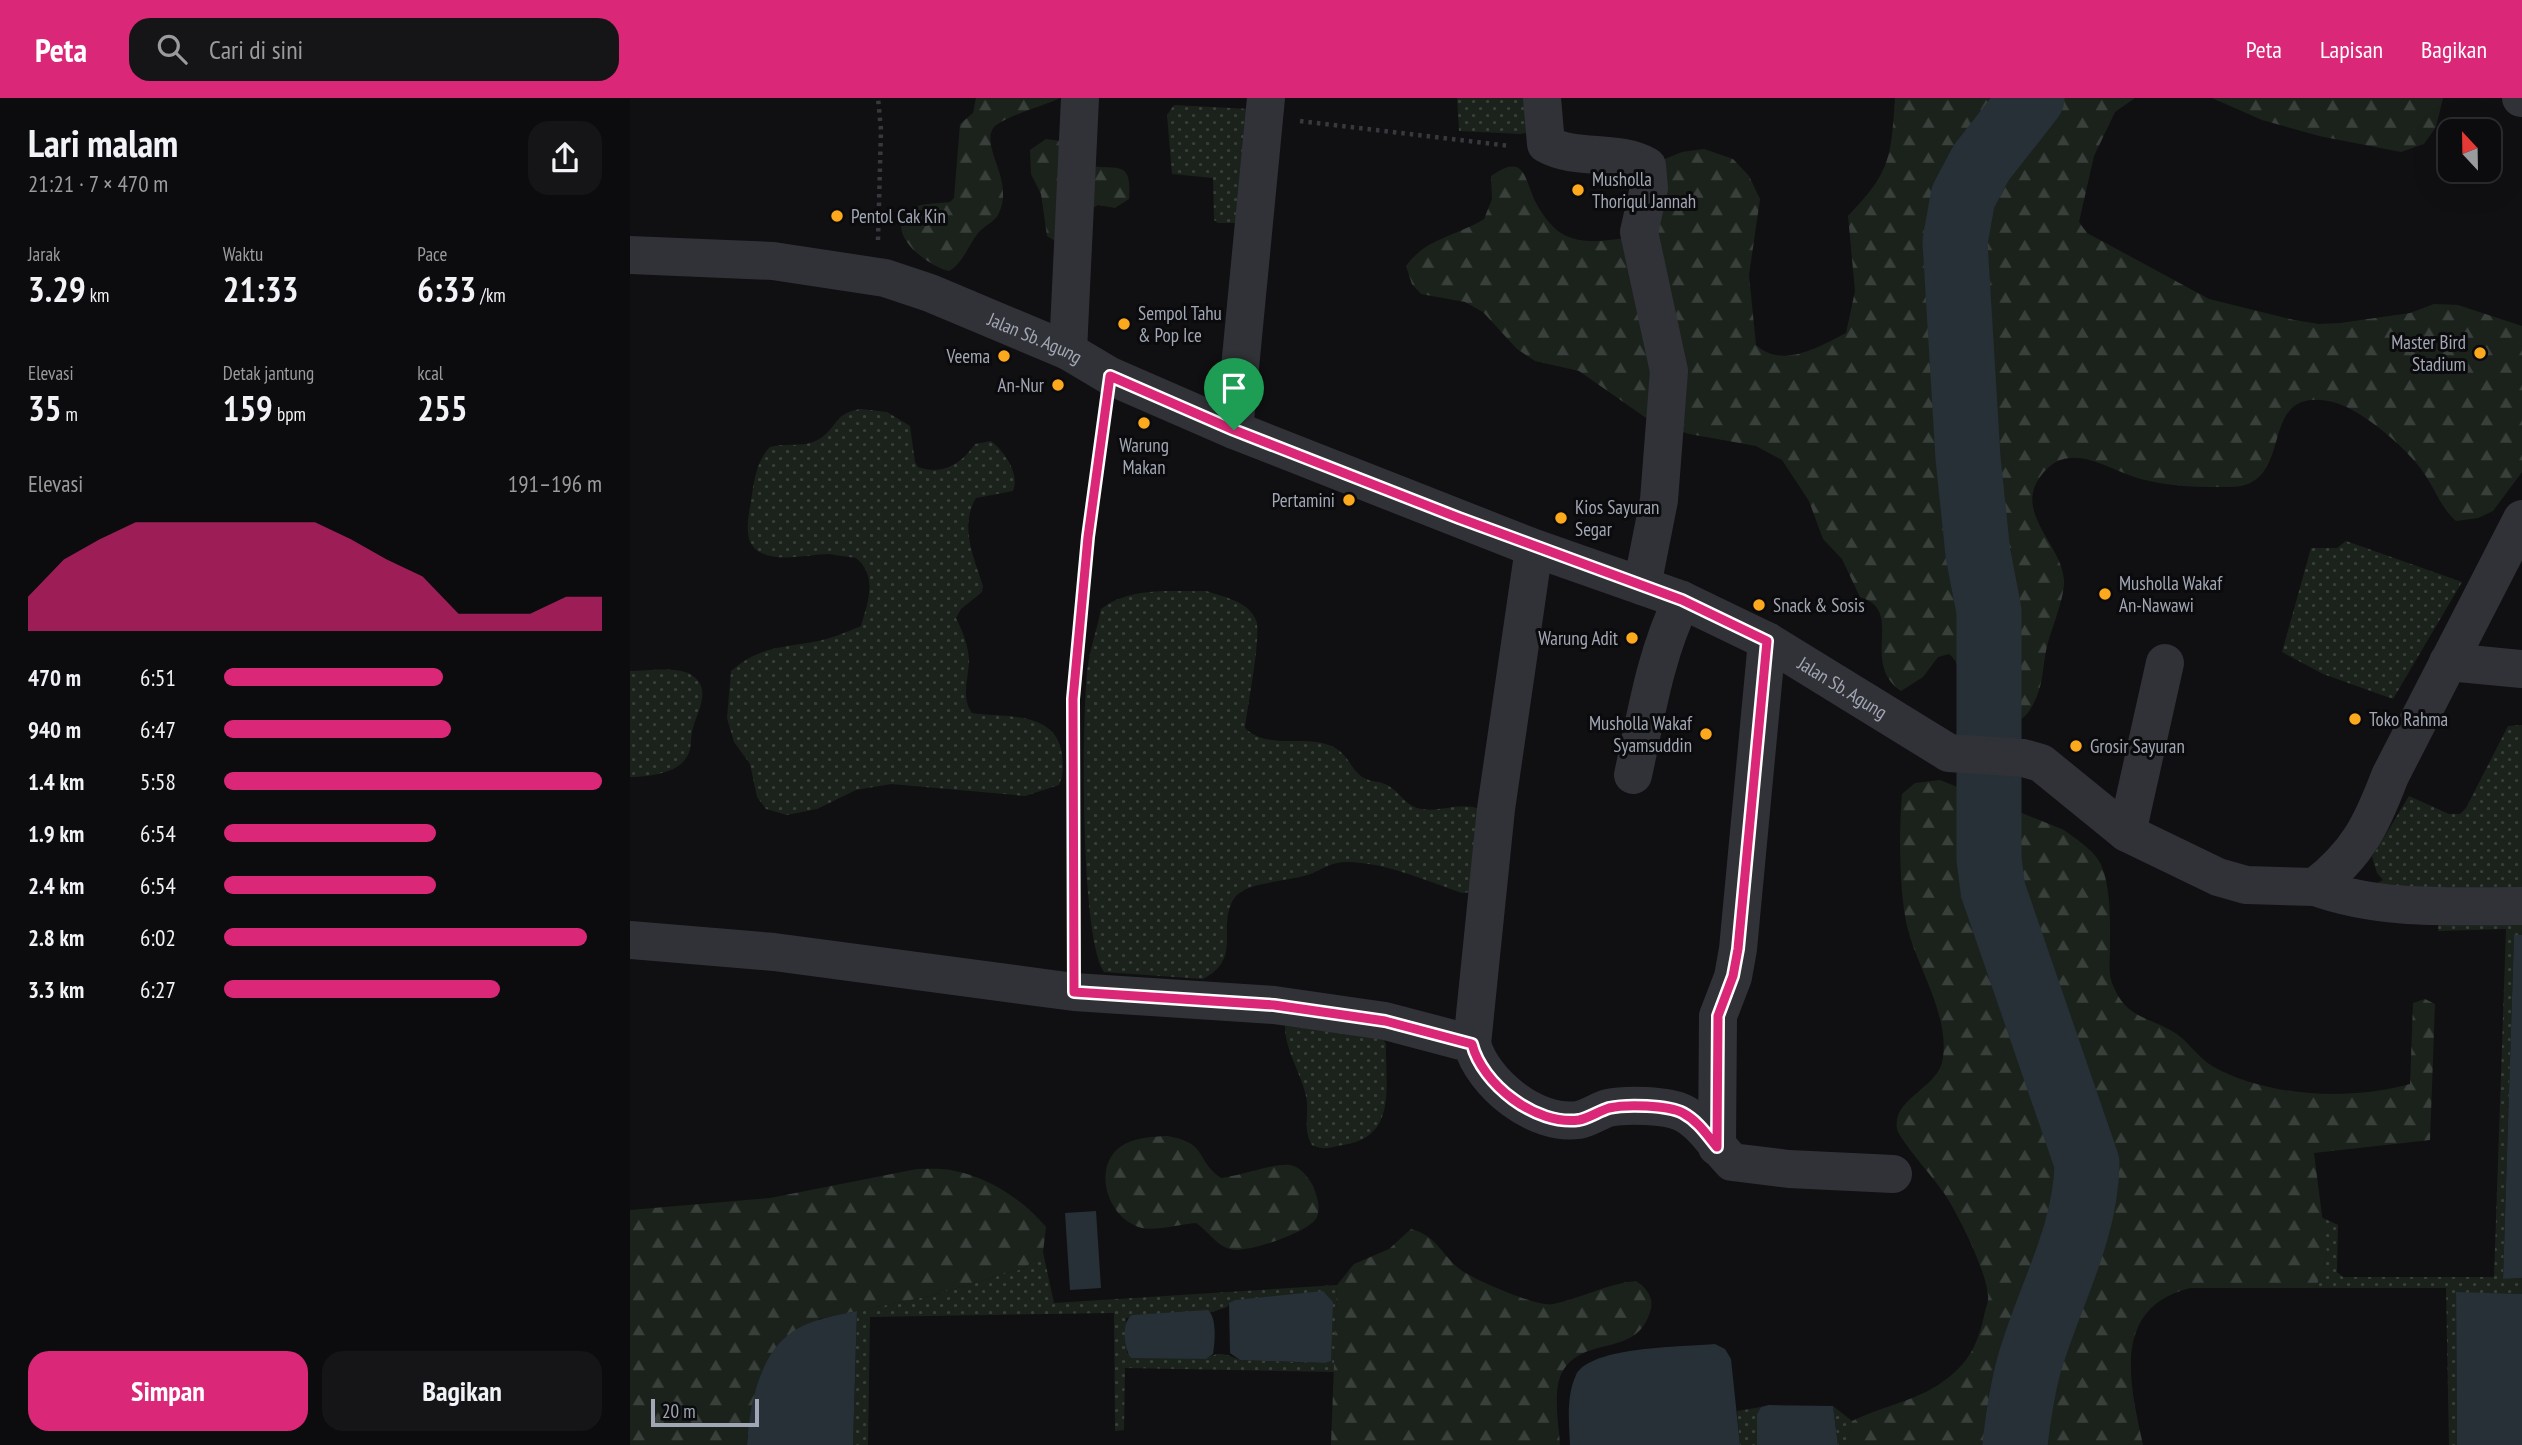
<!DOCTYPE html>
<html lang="id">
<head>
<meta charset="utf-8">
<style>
  :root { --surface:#0c0c0e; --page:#151517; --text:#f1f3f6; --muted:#9a9b9e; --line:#2c2c2e; --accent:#db2777 }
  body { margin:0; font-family:"PT Sans Narrow",sans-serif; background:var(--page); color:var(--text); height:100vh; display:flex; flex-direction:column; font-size:26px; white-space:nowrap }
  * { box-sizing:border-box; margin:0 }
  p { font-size:23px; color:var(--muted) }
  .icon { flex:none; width:38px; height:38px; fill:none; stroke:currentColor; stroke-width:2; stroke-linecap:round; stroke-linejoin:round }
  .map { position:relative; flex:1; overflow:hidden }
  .sheet { display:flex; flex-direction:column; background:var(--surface); width:630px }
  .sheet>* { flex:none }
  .needle { width:46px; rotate:338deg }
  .buttons { position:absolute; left:1808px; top:21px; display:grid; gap:14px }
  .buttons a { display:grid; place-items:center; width:63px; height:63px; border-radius:14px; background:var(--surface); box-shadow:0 7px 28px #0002,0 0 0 2px var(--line); font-size:35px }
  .scale { position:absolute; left:21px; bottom:18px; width:108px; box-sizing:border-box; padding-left:7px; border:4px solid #a1a7b4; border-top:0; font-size:19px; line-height:24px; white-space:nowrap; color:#a1a7b4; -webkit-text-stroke:5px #0b0b0d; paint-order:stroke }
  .pin { position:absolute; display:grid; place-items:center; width:60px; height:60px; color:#fff; margin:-72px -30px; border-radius:50% 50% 50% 0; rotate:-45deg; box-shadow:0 0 7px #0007 }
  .pin .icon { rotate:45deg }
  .round { display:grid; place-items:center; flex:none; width:74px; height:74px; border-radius:21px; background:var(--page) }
  .overview { display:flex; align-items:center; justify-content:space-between; height:119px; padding:0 28px }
  h1 { font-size:38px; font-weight:600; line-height:52px }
  .figures { display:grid; grid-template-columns:repeat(3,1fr); gap:10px; height:119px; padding:7px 28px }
  .figures div { display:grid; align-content:center }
  .figures b { font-size:35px; font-weight:600 }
  .figures small { font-size:19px; font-weight:400 }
  .figures p { font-size:19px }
  .chart { height:196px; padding:14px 28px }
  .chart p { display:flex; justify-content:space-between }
  .chart svg { width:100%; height:126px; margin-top:7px; fill:var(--accent); opacity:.7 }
  .button { display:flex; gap:14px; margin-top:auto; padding:14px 28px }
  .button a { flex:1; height:80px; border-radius:21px; background:var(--accent); color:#fff; font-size:28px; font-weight:600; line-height:80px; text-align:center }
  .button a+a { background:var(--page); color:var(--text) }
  ul { padding:0 28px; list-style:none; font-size:23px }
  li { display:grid; grid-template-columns:112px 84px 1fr; align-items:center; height:52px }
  li i { height:18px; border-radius:9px; background:var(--accent) }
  header { display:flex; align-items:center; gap:42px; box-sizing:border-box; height:98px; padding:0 35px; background:var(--accent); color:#fff }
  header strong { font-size:33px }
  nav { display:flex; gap:38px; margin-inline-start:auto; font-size:24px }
  .search { width:490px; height:63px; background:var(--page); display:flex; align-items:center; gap:18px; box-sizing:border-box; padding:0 24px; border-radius:21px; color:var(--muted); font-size:26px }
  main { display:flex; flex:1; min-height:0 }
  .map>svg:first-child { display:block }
  .grass { fill:url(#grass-dots); fill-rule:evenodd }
  .forest { fill:url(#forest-firs) }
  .water { fill:#263036 }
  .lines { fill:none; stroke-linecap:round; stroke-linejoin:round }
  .river { stroke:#263036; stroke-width:65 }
  .path { stroke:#37393e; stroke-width:4.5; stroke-dasharray:3.5 5; stroke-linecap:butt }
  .minor { stroke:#313237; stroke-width:38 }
  .route-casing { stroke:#fff; stroke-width:14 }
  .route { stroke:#db2777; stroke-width:9 }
  .poi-dot { fill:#fca91e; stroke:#0b0b0d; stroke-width:2.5 }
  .labels { text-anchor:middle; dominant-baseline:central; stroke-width:6; stroke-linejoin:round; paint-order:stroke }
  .poi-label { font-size:19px; fill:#a1a7b4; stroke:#0b0b0d; text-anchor:start }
  .street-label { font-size:19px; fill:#a1a7b4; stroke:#0b0b0d }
</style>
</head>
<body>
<header>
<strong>Peta</strong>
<div class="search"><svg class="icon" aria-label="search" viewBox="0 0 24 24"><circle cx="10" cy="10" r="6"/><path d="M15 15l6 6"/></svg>Cari di sini</div>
<nav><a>Peta</a><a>Lapisan</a><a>Bagikan</a></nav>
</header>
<main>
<section class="sheet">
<div class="overview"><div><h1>Lari malam</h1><p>21:21 · 7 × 470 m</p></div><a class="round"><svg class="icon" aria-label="share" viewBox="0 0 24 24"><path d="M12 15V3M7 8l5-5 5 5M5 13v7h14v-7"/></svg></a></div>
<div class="figures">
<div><p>Jarak</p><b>3.29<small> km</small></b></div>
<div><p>Waktu</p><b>21:33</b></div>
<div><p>Pace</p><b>6:33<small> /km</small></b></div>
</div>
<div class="figures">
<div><p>Elevasi</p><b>35<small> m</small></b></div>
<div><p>Detak jantung</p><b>159<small> bpm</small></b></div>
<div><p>kcal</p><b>255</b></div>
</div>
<div class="chart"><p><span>Elevasi</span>191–196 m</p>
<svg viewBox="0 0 160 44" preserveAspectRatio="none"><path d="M0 44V32L10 19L20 12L30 6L40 6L50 6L60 6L70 6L80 6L90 12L100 19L110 25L120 38L130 38L140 38L150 32L160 32V44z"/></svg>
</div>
<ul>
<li><b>470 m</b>6:51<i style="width:58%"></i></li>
<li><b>940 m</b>6:47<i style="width:60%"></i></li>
<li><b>1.4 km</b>5:58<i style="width:100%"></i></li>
<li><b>1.9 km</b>6:54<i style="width:56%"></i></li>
<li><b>2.4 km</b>6:54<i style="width:56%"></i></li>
<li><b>2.8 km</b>6:02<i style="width:96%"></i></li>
<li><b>3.3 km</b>6:27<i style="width:73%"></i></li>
</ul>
<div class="button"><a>Simpan</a><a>Bagikan</a></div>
</section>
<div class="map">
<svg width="1892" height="1347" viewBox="0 0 1892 1347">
  <defs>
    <pattern id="grass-dots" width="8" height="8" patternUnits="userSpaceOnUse" patternTransform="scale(1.75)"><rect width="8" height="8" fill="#1b221b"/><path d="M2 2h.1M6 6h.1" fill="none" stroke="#393f3a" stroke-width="1.8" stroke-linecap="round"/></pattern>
    <pattern id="forest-firs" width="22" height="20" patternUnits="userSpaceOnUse" patternTransform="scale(1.75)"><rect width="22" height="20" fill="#1b221b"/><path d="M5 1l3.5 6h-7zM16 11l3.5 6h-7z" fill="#393f3a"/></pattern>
  </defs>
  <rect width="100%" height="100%" fill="#101012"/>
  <!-- grass -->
  <path class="grass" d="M827,0h76l-2,34 -11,2 -61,-3z
    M544,7l76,4 -13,114h-19l-4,-3 -1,-42 -41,-4 -5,-59z
    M231,311l26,3 23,14 5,36 3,5c25,9 44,-4 57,-23l16,-3c14,11 29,33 22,50l-37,7c-17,28 -2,60 7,88l-1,6 -21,17 -5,9c7,14 13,29 13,44 -1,18 -8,36 3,51 33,5 84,-3 90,41 1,12 2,20 -3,31l-34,11 -134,-12 -35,6 -39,19 -30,6 -21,-6 -9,-12 -7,-33 -16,-22 -7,-24 4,-47c28,-24 48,-23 82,-29 17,-3 32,-9 48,-16 7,-24 17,-50 -5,-68 -9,-1 -18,-3 -27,-4 -22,0 -70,14 -80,-15 -3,-13 0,-26 2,-38 3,-19 5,-40 19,-54 17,-5 35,2 51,-9 18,-13 13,-25 40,-29z
    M1716,443l116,41 -69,117 -70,-25 -41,-22 29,-104h26z
    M576,493c18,6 42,10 50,29 6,14 -9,88 -11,108 24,24 65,4 92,21 11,7 15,21 25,28 8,5 18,4 25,8 12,6 17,19 30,23 22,6 41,-7 63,1l-8,83 -10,1c-35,-12 -75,-30 -113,-31 -14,-1 -24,5 -36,11 -10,4 -24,6 -36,8 -16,4 -39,5 -46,23 -12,29 10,55 -28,75l-99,-7c-24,-37 -22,-249 -17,-300 2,-21 10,-42 14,-63 30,-23 70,-17 105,-18z
    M0,573c17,0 44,-5 60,3 23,14 8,35 3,54 -4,13 1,23 -11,35 -12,11 -36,14 -52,14z
    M1892,627v210h-8l-11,344 19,-1v16l-66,-1 1,152h-8l-3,-157h-130l11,-33 -6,-38 17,8 -1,47 6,5h151l12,-348 -68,2 1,-25 -92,-7 36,-19 -6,-7 -5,-16 37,-61 40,18h11l6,-6 42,-82z
    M655,928l97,11 4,7c-1,42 12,93 -43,101 -13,2 -18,6 -31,0 -10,-17 -2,-30 -6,-49 -5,-23 -21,-46 -21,-70z
    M413,1154l11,51 283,-18 -3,87 -209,-4 -1,62 -9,1 -1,-118 -244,4 -2,128h-15l4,-134 73,-15 95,-28zM600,1205l101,58 -7,2 -84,-3c-14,-5 -19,-10 -35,-1l-78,-6 -1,-35 86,-6 15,-5z
    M1203,1308l19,15 -5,24h-9z
    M1131,1309l-4,7v31h-17l-3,-34z"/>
  <!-- forest -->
  <path class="forest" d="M346,0h84c-13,7 -63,20 -68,32 -9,22 23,52 6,85 -4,7 -14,11 -20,18 -10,13 -15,30 -29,38 -23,-5 -69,-42 -37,-62 11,-7 25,-5 38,-7l4,-4 6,-74 13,-11z
    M1265,0h240l-20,14 -21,44 -15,66 8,11 122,66 85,21 25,4 21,-1 70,-10 24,-9 24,1 64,21v146l-29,39 -15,7 -22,3c-16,-14 -22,-35 -35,-52 -17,-23 -60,-60 -88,-67 -81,-19 -33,86 -104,85 -27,0 -57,0 -84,-7 -36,-8 -76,-44 -105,-3 -26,36 22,68 24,103 1,19 -14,51 -18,71 -3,14 -3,29 -8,42 -2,7 -8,18 -13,23 -12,11 -29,15 -44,16 -18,-22 -13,-63 -32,-78l-11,3 -15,20 -22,14c-42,-29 5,-80 -41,-94l-18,-38 -19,-20 -14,-38 -27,-41 -26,-14 -67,-12 -40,-14 -70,-49 -44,-10 -18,-12 -34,-37 -18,-10 -44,-8 -9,-10 -6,-18c20,-28 51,-30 78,-47l8,-20 -1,-23c33,-23 33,0 43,23 5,11 17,28 27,34 20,12 44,8 65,5l21,-72 35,-14 22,-3 29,10 16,17 11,23 -11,76 7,70c26,24 63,2 90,-12l9,-42 -7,-75c43,-44 43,-59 47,-118z
    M1582,0h231l-7,29 -12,17 -23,8 -82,-16 -57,-16z
    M416,41l23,3 22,24c28,4 41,-6 38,33l-14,9 -17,-3 -7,4 -28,37 -16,-10 -6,-42 -10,-20 -1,-24z
    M1310,682l124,50c12,9 33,22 38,37 9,23 8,55 8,79 0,11 -2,27 2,37 13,34 33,33 60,48 15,8 25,26 40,35 55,31 137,35 198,18l3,-81 12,-4 10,5 -5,136 -116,13 13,102 -11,33h-126c-80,20 -60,96 -47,157h-296l5,-24c26,-13 58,-19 83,-34 30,-19 42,-38 49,-71 1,-6 5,-15 4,-21 -2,-25 -30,-81 -44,-102 -8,-12 -45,-54 -47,-64 -5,-32 42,-40 46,-71 6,-45 -26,-90 -36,-132 -8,-35 -8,-96 -5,-132l13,-11z
    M537,1038c42,7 28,24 54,42 18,-2 53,-15 69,-13 11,2 18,12 23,21 4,10 8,21 4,31 -6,15 -72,37 -87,32 -13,-3 -23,-19 -34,-26 -16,1 -39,8 -54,5 -35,-9 -50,-60 -22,-81 14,-10 31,-10 47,-11z
    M287,1071c12,0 26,-1 38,2 33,6 70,30 91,56l-3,25 -18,16 -95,28 -111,23 -72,117v9h-117v-235l140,-12z
    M781,1131c29,8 30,28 53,43 14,9 75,36 89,32 29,-6 53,-20 83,-23 11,7 19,18 14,31 -13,43 -58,25 -83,53 -17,18 -8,57 -7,80h-229l6,-160 17,-21 35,-15z"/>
  <!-- water -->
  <path class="water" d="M1884,837h8v343l-19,1z
    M466,1113l5,77 -31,2 -5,-77z
    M693,1193l10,11 -2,59 -6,2 -85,-3 -10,-7 -1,-50 6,-3z
    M1826,1194l66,2v151h-65z
    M578,1212c9,8 7,31 5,44l-7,5 -75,-1c-7,-9 -10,-36 1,-43z
    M227,1213l-4,134h-106c2,-35 11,-86 40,-109 19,-16 46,-20 70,-25z
    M1085,1246l10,5 6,10 9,86h-170c-1,-24 -4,-48 6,-70 14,-29 108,-28 139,-31z
    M1139,1307l64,1 5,39h-81v-31l4,-7z"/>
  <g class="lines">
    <!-- river -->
    <path class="river" d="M1385,1347c3,-27 7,-54 14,-80 19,-67 57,-130 58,-202l-94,-273 -4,-31v-248l-11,-57 -10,-96 -13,-216 8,-45 18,-34 51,-65"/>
    <!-- path -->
    <path class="path" d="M670,23l210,25
      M248,142l3,-110 -3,-32
      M444,858l-1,-257 15,-162 17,-124"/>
    <!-- minor -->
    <g class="minor">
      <path d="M912,0l4,46c30,17 71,5 101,22l2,22 -10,44 30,139 -10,129 -17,86"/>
      <path d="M1891,0h1"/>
      <path id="s1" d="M0,157l143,6 112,17 45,15 138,58 42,25 124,54 300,118 148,52 85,41 182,112 74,5 18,5 86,70 91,44 28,8 69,2c43,-34 56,-61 75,-111l132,-257"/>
      <path d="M438,253l12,-253"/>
      <path d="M604,332l32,-332"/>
      <path d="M1818,564l74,7"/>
      <path d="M1003,677c13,-59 22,-120 49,-175"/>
      <path d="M1497,735l38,-170"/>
      <path d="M1685,789c66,24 138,19 207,19"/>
      <path d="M0,842l144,12 300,40 200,13 111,16 87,23c11,40 64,82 106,76 11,-2 20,-9 30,-12 18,-4 59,-3 75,5 20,10 33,33 49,49l57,7 104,5"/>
      <path d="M842,946l24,-235 38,-261"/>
      <path d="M1087,1049l1,-131 15,-39 5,-28 29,-308"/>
    </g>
  </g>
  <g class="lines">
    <defs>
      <path id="route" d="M480,278l124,54 225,88 223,82 85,41 -29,308 -5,27 -15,40 -1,131c-10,-12 -19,-26 -34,-34 -15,-8 -57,-9 -74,-5 -10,3 -20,10 -30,12 -43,6 -97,-36 -107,-76l-87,-23 -111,-16 -200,-13 -1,-293 15,-162z"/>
    </defs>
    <!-- route casing -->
    <use href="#route" class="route-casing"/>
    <!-- route -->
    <use href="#route" class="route"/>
  </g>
  <!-- markers -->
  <g class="poi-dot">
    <circle cx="948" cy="92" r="7"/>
    <circle cx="207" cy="118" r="7"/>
    <circle cx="494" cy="226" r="7"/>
    <circle cx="1850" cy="255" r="7"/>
    <circle cx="374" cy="258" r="7"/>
    <circle cx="428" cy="287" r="7"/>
    <circle cx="514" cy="325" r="7"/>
    <circle cx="719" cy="402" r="7"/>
    <circle cx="931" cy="420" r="7"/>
    <circle cx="1475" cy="496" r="7"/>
    <circle cx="1129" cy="507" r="7"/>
    <circle cx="1002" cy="540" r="7"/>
    <circle cx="1725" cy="621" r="7"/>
    <circle cx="1076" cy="636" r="7"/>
    <circle cx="1446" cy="648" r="7"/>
  </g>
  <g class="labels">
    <!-- poi labels -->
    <g class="poi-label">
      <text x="962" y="81">Musholla<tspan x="962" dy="22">Thoriqul Jannah</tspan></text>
      <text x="221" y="118">Pentol Cak Kin</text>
      <text x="508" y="215">Sempol Tahu<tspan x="508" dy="22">&amp; Pop Ice</tspan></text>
      <text x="1836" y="244" text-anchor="end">Master Bird<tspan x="1836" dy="22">Stadium</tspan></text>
      <text x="360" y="258" text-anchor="end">Veema</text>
      <text x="414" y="287" text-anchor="end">An-Nur</text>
      <text x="514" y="347" text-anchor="middle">Warung<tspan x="514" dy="22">Makan</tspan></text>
      <text x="705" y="402" text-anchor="end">Pertamini</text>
      <text x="945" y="409">Kios Sayuran<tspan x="945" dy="22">Segar</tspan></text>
      <text x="1489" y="485">Musholla Wakaf<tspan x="1489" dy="22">An-Nawawi</tspan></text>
      <text x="1143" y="507">Snack &amp; Sosis</text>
      <text x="988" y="540" text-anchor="end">Warung Adit</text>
      <text x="1739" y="621">Toko Rahma</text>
      <text x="1062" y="625" text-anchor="end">Musholla Wakaf<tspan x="1062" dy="22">Syamsuddin</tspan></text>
      <text x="1460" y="648">Grosir Sayuran</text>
    </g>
    <!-- street labels -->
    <g class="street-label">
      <text stroke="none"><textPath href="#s1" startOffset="418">Jalan Sb. Agung</textPath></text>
      <text stroke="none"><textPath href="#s1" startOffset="1300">Jalan Sb. Agung</textPath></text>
    </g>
  </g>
</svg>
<div class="buttons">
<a><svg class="needle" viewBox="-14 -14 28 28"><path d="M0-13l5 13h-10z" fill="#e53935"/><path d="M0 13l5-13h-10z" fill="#9a9b9e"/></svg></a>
</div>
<div class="scale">20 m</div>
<div class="pin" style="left:604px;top:332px;background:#1e9e55"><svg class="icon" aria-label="arrive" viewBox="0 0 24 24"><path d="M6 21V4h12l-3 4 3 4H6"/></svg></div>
</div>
</main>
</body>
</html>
